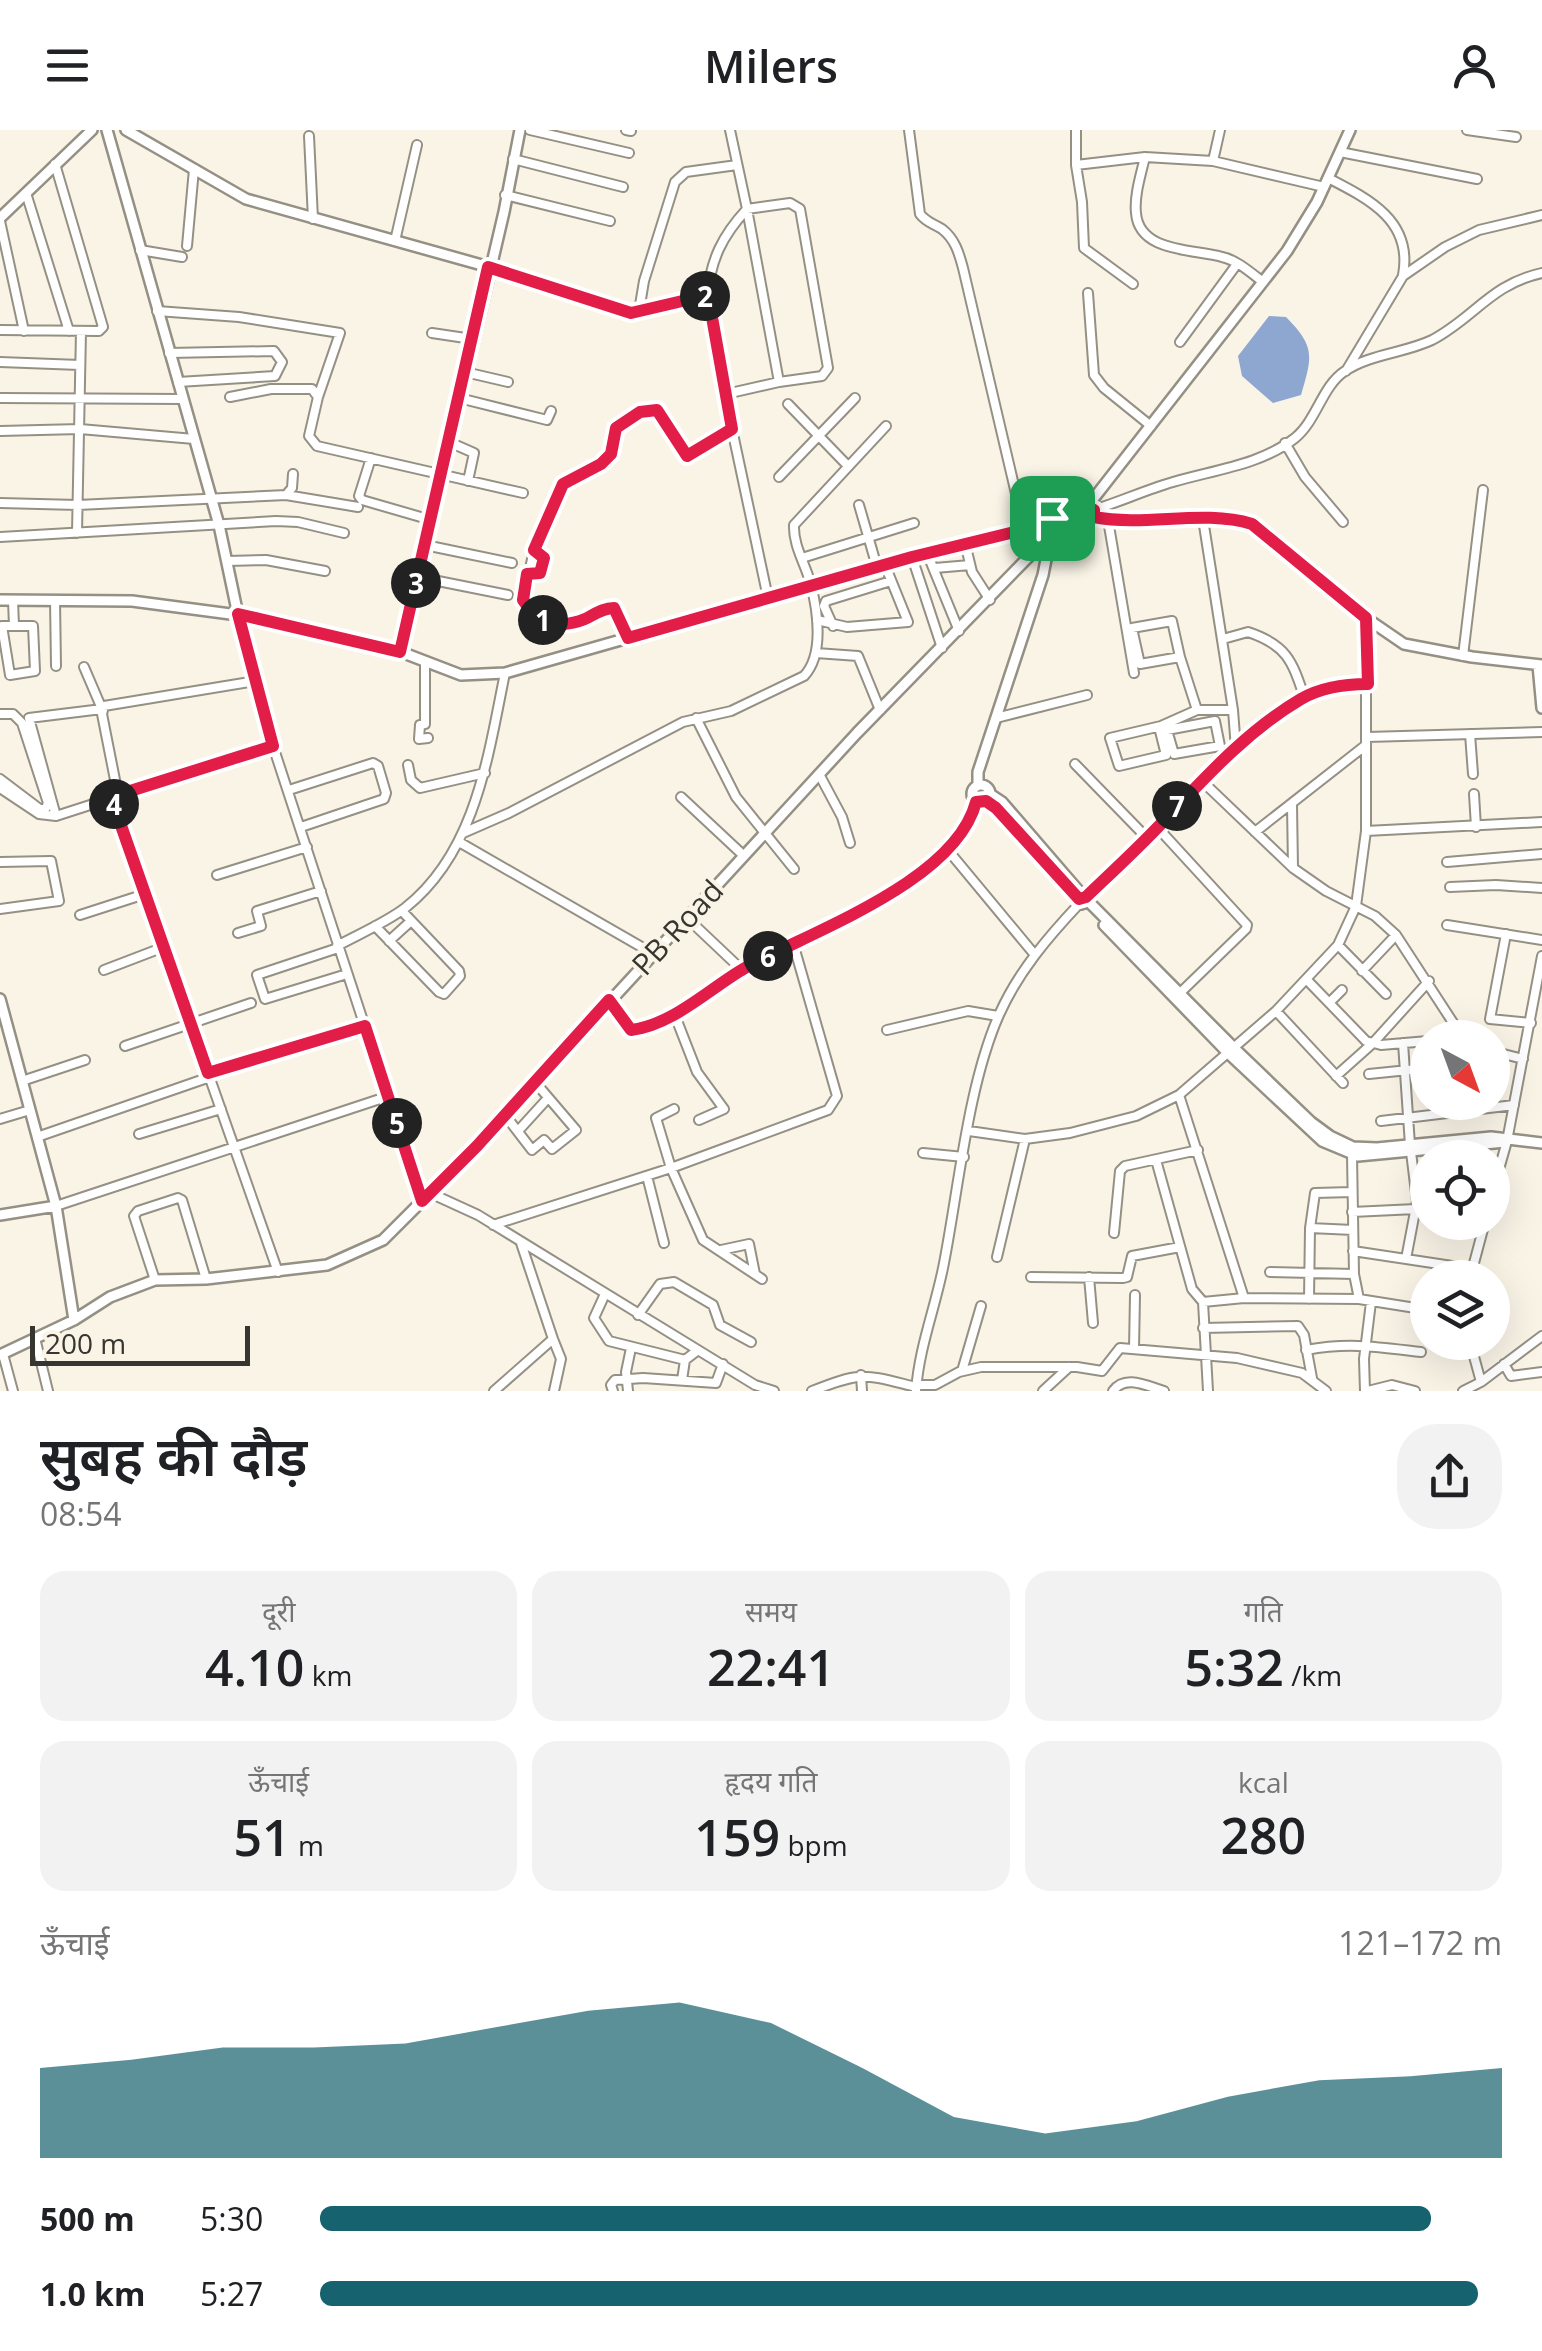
<!DOCTYPE html>
<html lang="hi">
<head>
<meta charset="utf-8">
<style>
  :root { --surface:#fff; --page:#f2f2f2; --text:#202124; --muted:#757577; --accent:#17626f }
  body { margin:0; font-family:"Open Sans","Noto Sans Devanagari",sans-serif; background:var(--page); color:var(--text); height:100vh; display:flex; flex-direction:column; font-size:38px; white-space:nowrap }
  * { box-sizing:border-box; margin:0 }
  p { font-size:32px; color:var(--muted) }
  .icon { flex:none; width:55px; height:55px; fill:none; stroke:currentColor; stroke-width:2; stroke-linecap:round; stroke-linejoin:round }
  .map { position:relative; height:1261px; overflow:hidden }
  .drawer { display:flex; flex-direction:column; background:var(--surface); flex:1 }
  .drawer>* { flex:none }
  .needle { width:65px; rotate:139deg }
  .controls { position:absolute; left:1410px; top:890px; display:grid; gap:20px }
  .controls a { display:grid; place-items:center; width:100px; height:100px; border-radius:50%; background:var(--surface); box-shadow:0 10px 40px #0002; font-size:50px }
  .scale { position:absolute; left:30px; bottom:25px; width:220px; box-sizing:border-box; padding-left:10px; border:5px solid #373530; border-top:0; font-size:28px; line-height:35px; white-space:nowrap; color:#373530; -webkit-text-stroke:8px #f9f4e6; paint-order:stroke }
  .pin { position:absolute; display:grid; place-items:center; width:85px; height:85px; color:#fff; margin:-42px; border-radius:20px; box-shadow:0 5px 15px #0006 }
  .km { position:absolute; width:50px; height:50px; margin:-25px; border-radius:50%; background:#222; color:#fff; font-size:28px; line-height:50px; text-align:center }
  .round { display:grid; place-items:center; flex:none; width:105px; height:105px; border-radius:40px; background:var(--page) }
  .overview { display:flex; align-items:center; justify-content:space-between; height:170px; padding:0 40px }
  h1 { font-size:55px; font-weight:600; line-height:75px }
  .metrics { display:grid; grid-template-columns:repeat(3,1fr); gap:15px; height:170px; padding:10px 40px }
  .metrics div { display:grid; align-content:center; border-radius:25px; background:var(--page); text-align:center }
  .metrics b { font-size:50px; font-weight:600 }
  .metrics small { font-size:28px; font-weight:400 }
  .metrics p { font-size:28px }
  .chart { height:280px; padding:20px 40px }
  .chart p { display:flex; justify-content:space-between }
  .chart svg { width:100%; height:180px; margin-top:10px; fill:var(--accent); opacity:.7 }
  ul { padding:0 40px; list-style:none; font-size:32px }
  li { display:grid; grid-template-columns:160px 120px 1fr; align-items:center; height:75px }
  li i { height:25px; border-radius:12px; background:var(--accent) }
  header { display:flex; justify-content:space-between; align-items:center; height:130px; padding:0 40px; background:var(--surface); font-size:45px; font-weight:600 }
  .map>svg:first-child { display:block }
  .water { fill:#8da7d0 }
  .lines { fill:none; stroke-linecap:round; stroke-linejoin:round }
  .minor-casing { stroke:#959084; stroke-width:12 }
  .tertiary-casing { stroke:#959084; stroke-width:14 }
  .minor { stroke:#fff; stroke-width:8 }
  .tertiary { stroke:#fff; stroke-width:9 }
  .route-casing { stroke:#fff; stroke-width:20 }
  .route { stroke:#e11d48; stroke-width:12 }
  .labels { text-anchor:middle; dominant-baseline:central; stroke-width:8; stroke-linejoin:round; paint-order:stroke }
  .street-label { font-size:30px; fill:#373530; stroke:#f9f4e6 }
</style>
</head>
<body>
<header><svg class="icon" aria-label="menu" viewBox="0 0 24 24"><path d="M4 6h16M4 12h16M4 18h16"/></svg>Milers<svg class="icon" aria-label="person" viewBox="0 0 24 24"><circle cx="12" cy="8" r="4"/><path d="M4 21q1-7 8-7t8 7"/></svg></header>
<div class="map">
<svg width="1542" height="1261" viewBox="0 0 1542 1261">
  <rect width="100%" height="100%" fill="#f9f4e6"/>
  <!-- water -->
  <path class="water" d="M1269,186l17,1c30,30 26,40 15,78l-28,8 -31,-27 -4,-20z"/>
  <g class="lines">
    <defs>
      <path id="minor" d="M530,0l99,23
        M626,0l5,1
        M909,0l11,84c7,9 13,9 22,15 13,10 17,24 21,39l61,260
        M1076,0v35l6,37 2,46 49,36
        M1467,0l49,7
        M309,6l4,83
        M1340,22l137,27
        M1145,27c-4,17 -11,39 -9,56 3,40 59,36 86,44 15,3 29,16 41,25
        M513,29l110,28
        M1213,31l7,-31
        M1076,35l69,-8 68,4 111,26
        M1328,48c41,21 85,43 75,97
        M26,63l43,138
        M505,65l105,26
        M790,73l10,6 28,159 -6,8 -43,6 -32,-173z
        M0,91l24,110
        M395,111l22,-96
        M187,116l7,-77
        M140,120l42,7
        M489,137l142,46 77,-18 24,134
        M1088,163l6,82 10,13 47,38
        M708,165c2,-35 15,-60 39,-86l-17,-79
        M157,181l82,6 101,16 -22,64
        M639,181l5,-30 31,-99 11,-10 51,-7
        M0,200l99,1 4,-4 -48,-163
        M432,203l40,6
        M1180,212l57,-78
        M169,223l105,-2 8,11 -7,14 -97,6
        M0,232l80,3
        M1346,241l57,-95 42,-29 34,-17 63,-15
        M465,242l43,10
        M726,264l53,-12
        M230,267l41,-8h41l6,8 -9,39 8,10 206,47
        M0,268l183,1
        M459,268l88,22 4,-9
        M788,274l60,62
        M0,301l80,-2 114,10
        M449,312l25,11 -6,28
        M1285,313l20,34 38,45
        M371,328l-12,38 3,4 69,20
        M779,347l76,-79
        M286,365l72,12
        M0,373l78,2 208,-10 6,-7 1,-14
        M859,375l18,62
        M1093,380c27,-8 52,-20 80,-28 40,-12 88,-17 122,-44 22,-18 27,-52 50,-67 25,-17 60,-18 87,-31 42,-22 59,-56 110,-67
        M1203,389l30,191 3,39
        M1108,390l26,153
        M77,403l4,-202
        M0,407l276,-16 22,1 46,11
        M965,413l7,29 18,28
        M425,415l87,18
        M927,423l32,78
        M912,427l30,91
        M802,428l112,-35
        M227,431l39,-1 59,11
        M935,438l35,-3
        M527,444l13,-1 4,-15 -10,-8
        M418,447l90,18
        M13,470l1,26h19l2,45 -25,4 -8,-49h12
        M55,470l1,66
        M238,485l35,131 149,455
        M817,490l30,7 61,-5 -23,-57
        M833,496l-9,-20 2,-5 65,-20
        M628,508l-14,-30c-11,0 -19,6 -29,11 -27,11 -47,3 -62,-19l11,-50 21,-53 8,-14 38,-19 10,-10 5,-26 25,-16 16,-2 30,47 45,-28 36,169
        M1223,509l25,-7c39,13 44,29 56,64
        M816,523l42,3 22,54
        M1463,526l20,-166
        M1180,527l-8,-36 -40,7 8,36 40,-7 17,53h36
        M425,532v62l-5,1 -1,14 9,-1
        M0,584h13l9,9 26,80 -2,5 -5,2 -41,-31
        M696,588l40,79 58,72
        M996,588l91,-23
        M1215,591l5,25 -46,8 -7,-24z
        M1159,597l7,28 -47,11 -9,-28 51,-12 36,-16
        M1470,604l3,40
        M1367,607l175,-5
        M1075,634l72,74
        M408,635l3,15 9,8 65,-15
        M819,644l23,43 8,26
        M1201,650l92,88 33,23 49,25 21,19 67,103
        M0,658l39,26 17,2 217,-70
        M289,660l84,-27 5,3 8,27 -2,6 -83,28
        M1474,664l2,33
        M118,665l-16,-81 2,-8 152,-25
        M111,667l167,475
        M681,667l62,58
        M1292,675l1,63
        M56,686l-27,-98 73,-9 -18,-42
        M1158,698l89,97 -1,4 -65,63
        M1366,701l176,-9
        M1255,702l111,-87
        M463,703l46,-20 174,-91 48,-11 73,-35c20,-21 14,-64 7,-91 -5,-20 -18,-39 -17,-60l92,-99
        M459,712l193,111
        M947,719l88,106
        M0,732l51,-1 8,40 -59,8
        M1447,732l95,-8
        M217,745l90,-28
        M1450,757l46,-2 46,3
        M1086,767c24,-23 49,-46 72,-70 44,-45 87,-95 143,-128 19,-11 45,-15 67,-15
        M80,785l65,-21
        M686,787l56,53
        M1447,795l95,15
        M375,796l64,66 5,2 16,-18 -1,-5 -57,-60
        M238,803l23,-7 -4,-15 64,-20
        M1506,804l-16,85 41,4
        M389,811l22,-20
        M1338,815l48,49
        M337,816c22,-12 48,-23 68,-38 71,-56 83,-152 100,-235
        M338,818l-81,27 8,24 82,-25
        M104,840l60,-23
        M1362,841l34,-36
        M1307,850l59,61 15,4 47,-4
        M1330,872l12,-12
        M1276,881l67,72
        M674,883l23,59 27,37 -25,11
        M887,900l81,-19 30,5
        M1403,913l7,102
        M125,916l126,-43
        M1492,921l31,8
        M208,943l157,-46
        M1369,944l59,-6
        M1336,946l37,-33 56,-62
        M22,951l63,-21
        M1179,965l65,203
        M505,985l27,35 12,-10 8,9 24,-19 -41,-48
        M0,989l30,-9
        M1381,991l133,-16
        M518,1001l30,-33
        M969,1001l56,8 45,-6 66,-17 43,-21 97,-84 62,-66 18,-39 10,-75v-213
        M139,1004l82,-25
        M37,1007l173,-60
        M923,1023l41,4
        M1352,1025l2,119 5,25
        M1156,1030l36,129 11,13 41,-4 115,1 69,11
        M647,1046l17,67
        M430,1063l48,22 277,170 19,6
        M1492,1064l15,-53 35,-185
        M56,1076l333,-110
        M1352,1082l64,-3
        M493,1095l178,-57 -15,-50 18,-9
        M1310,1098l5,-35 37,-1
        M1114,1103l6,-62 5,-5 73,-16
        M721,1120l28,-6 6,30
        M1353,1121l119,18
        M997,1127l28,-118
        M1406,1129l11,-58 -6,-49
        M1270,1142l84,2
        M1031,1147l92,1 4,-1 5,-21 48,-9
        M1089,1147l4,46
        M1470,1148l15,-56
        M762,1149l-59,-39 -32,-72 157,-58 9,-14 -44,-153
        M155,1150l-21,-64 4,-5 40,-13 4,2 24,79
        M605,1164l-11,24 15,23 76,19
        M1309,1169l1,-71 43,2
        M1203,1172l5,89
        M638,1185l22,-31 14,-2 39,23 7,20 31,17
        M1203,1198l95,-2 6,9 8,43
        M35,1208l13,53
        M553,1209l8,20 -7,32
        M1470,1212l11,40
        M1134,1219l1,-54
        M1306,1220c43,-8 72,-3 115,2
        M3,1224l10,37
        M1504,1234l7,12 31,-4
        M962,1241l19,-65
        M861,1245l1,16
        M682,1250l3,-20 13,-10
        M916,1255h19l24,-13 22,-5h96l25,4 18,-23 117,10 65,15 24,18
        M494,1261l59,-52 -32,-96
        M613,1261l-2,-6 4,-5 28,-2 73,5 7,-19
        M628,1261l-2,-19 5,-24
        M812,1261c51,-20 51,-17 104,-4
        M916,1261c3,-44 20,-85 28,-128 15,-77 24,-178 55,-248 19,-43 49,-78 81,-112
        M1043,1261l26,-24
        M1113,1261c12,-17 34,-5 51,0
        M1365,1261l-1,-32 7,-57
        M1368,1261l24,-6 23,6
        M1463,1261l18,-9 61,-46"/>
      <path id="tertiary" d="M107,0l112,395 19,90
        M126,0l120,69 243,68
        M0,88l92,-88
        M1087,377l200,-256 30,-49 33,-72
        M1095,387c52,10 107,-8 157,7l114,94 38,26 68,13 70,8
        M0,470l132,1 106,14 163,37 60,23 44,-2 407,-116 127,-31 48,-19 7,7c-9,13 -37,27 -53,23l-2,-11
        M401,522l103,-440 16,-82
        M1538,535l4,43
        M978,655v-13l65,-197 7,-36
        M972 664a9 9 0 1 1 18 0a9 9 0 1 1-18 0Z
        M990,664l12,8 81,94
        M986,671l81,85
        M1084,766l3,6 -6,2 -2,-5z
        M1087,770l148,149 76,73 19,14 23,11 24,1 114,-11 51,6
        M1104,795l125,129 93,87 36,15 147,-14
        M0,869l56,207 18,114
        M609,871l22,29c41,-4 79,-43 114,-62 66,-37 211,-87 231,-167
        M0,1085l56,-9
        M0,1225l74,-35 36,-23 45,-17 51,-1 121,-14 56,-25 94,-94 380,-413 189,-194"/>
    </defs>
    <!-- minor casing -->
    <use href="#minor" class="minor-casing"/>
    <!-- tertiary casing -->
    <use href="#tertiary" class="tertiary-casing"/>
    <!-- minor -->
    <use href="#minor" class="minor"/>
    <!-- tertiary -->
    <use href="#tertiary" class="tertiary"/>
  </g>
  <g class="lines">
    <defs>
      <path id="route" d="M488,137l143,46 77,-18 24,134 -45,27 -30,-46 -17,2 -24,16 -5,26 -10,10 -38,20 -29,66 10,8 -4,15 -13,1 -4,26c15,22 35,30 62,19 10,-5 18,-11 29,-11l14,30 284,-81 127,-31 48,-19 7,3v7c53,10 108,-8 158,7l114,94 2,66c-23,0 -48,4 -67,15 -56,33 -99,82 -143,128 -23,24 -48,47 -72,70l-7,2 -83,-91 -10,-7 -10,1c-21,80 -165,129 -231,166 -35,20 -72,57 -114,62l-22,-30 -132,146 -55,55 -57,-175 -157,47 -97,-276 162,-51 -35,-132 162,38z"/>
    </defs>
    <!-- route casing -->
    <use href="#route" class="route-casing"/>
    <!-- route -->
    <use href="#route" class="route"/>
  </g>
  <g class="labels">
    <!-- street labels -->
    <g class="street-label">
      <text transform="translate(677 797) rotate(-47)">PB Road</text>
    </g>
  </g>
</svg>
<div class="controls">
<a><svg class="needle" viewBox="-14 -14 28 28"><path d="M0-13l5 13h-10z" fill="#e53935"/><path d="M0 13l5-13h-10z" fill="#757577"/></svg></a>
<a><svg class="icon" aria-label="locate" viewBox="0 0 24 24"><circle cx="12" cy="12" r="6"/><path d="M12 2v4M12 18v4M2 12h4M18 12h4"/></svg></a>
<a><svg class="icon" aria-label="layers" viewBox="0 0 24 24"><path d="M12 4l9 5-9 5-9-5zM3 14l9 5 9-5"/></svg></a>
</div>
<div class="scale">200 m</div>
<div class="pin" style="left:1052px;top:388px;background:#1e9e55"><svg class="icon" aria-label="arrive" viewBox="0 0 24 24"><path d="M6 21V4h12l-3 4 3 4H6"/></svg></div>
<b class="km" style="left:543px;top:490px">1</b>
<b class="km" style="left:705px;top:166px">2</b>
<b class="km" style="left:416px;top:453px">3</b>
<b class="km" style="left:114px;top:674px">4</b>
<b class="km" style="left:397px;top:993px">5</b>
<b class="km" style="left:768px;top:826px">6</b>
<b class="km" style="left:1177px;top:676px">7</b>
</div>
<section class="drawer">
<div class="overview"><div><h1>सुबह की दौड़</h1><p>08:54</p></div><a class="round"><svg class="icon" aria-label="share" viewBox="0 0 24 24"><path d="M12 15V3M7 8l5-5 5 5M5 13v7h14v-7"/></svg></a></div>
<div class="metrics">
<div><p>दूरी</p><b>4.10<small> km</small></b></div>
<div><p>समय</p><b>22:41</b></div>
<div><p>गति</p><b>5:32<small> /km</small></b></div>
</div>
<div class="metrics">
<div><p>ऊँचाई</p><b>51<small> m</small></b></div>
<div><p>हृदय गति</p><b>159<small> bpm</small></b></div>
<div><p>kcal</p><b>280</b></div>
</div>
<div class="chart"><p><span>ऊँचाई</span>121–172 m</p>
<svg viewBox="0 0 160 44" preserveAspectRatio="none"><path d="M0 44V22L10 20L20 17L30 17L40 16L50 12L60 8L70 6L80 11L90 22L100 34L110 38L120 35L130 29L140 25L150 24L160 22V44z"/></svg>
</div>
<ul>
<li><b>500 m</b>5:30<i style="width:94%"></i></li>
<li><b>1.0 km</b>5:27<i style="width:98%"></i></li>
</ul>
</section>
</body>
</html>
